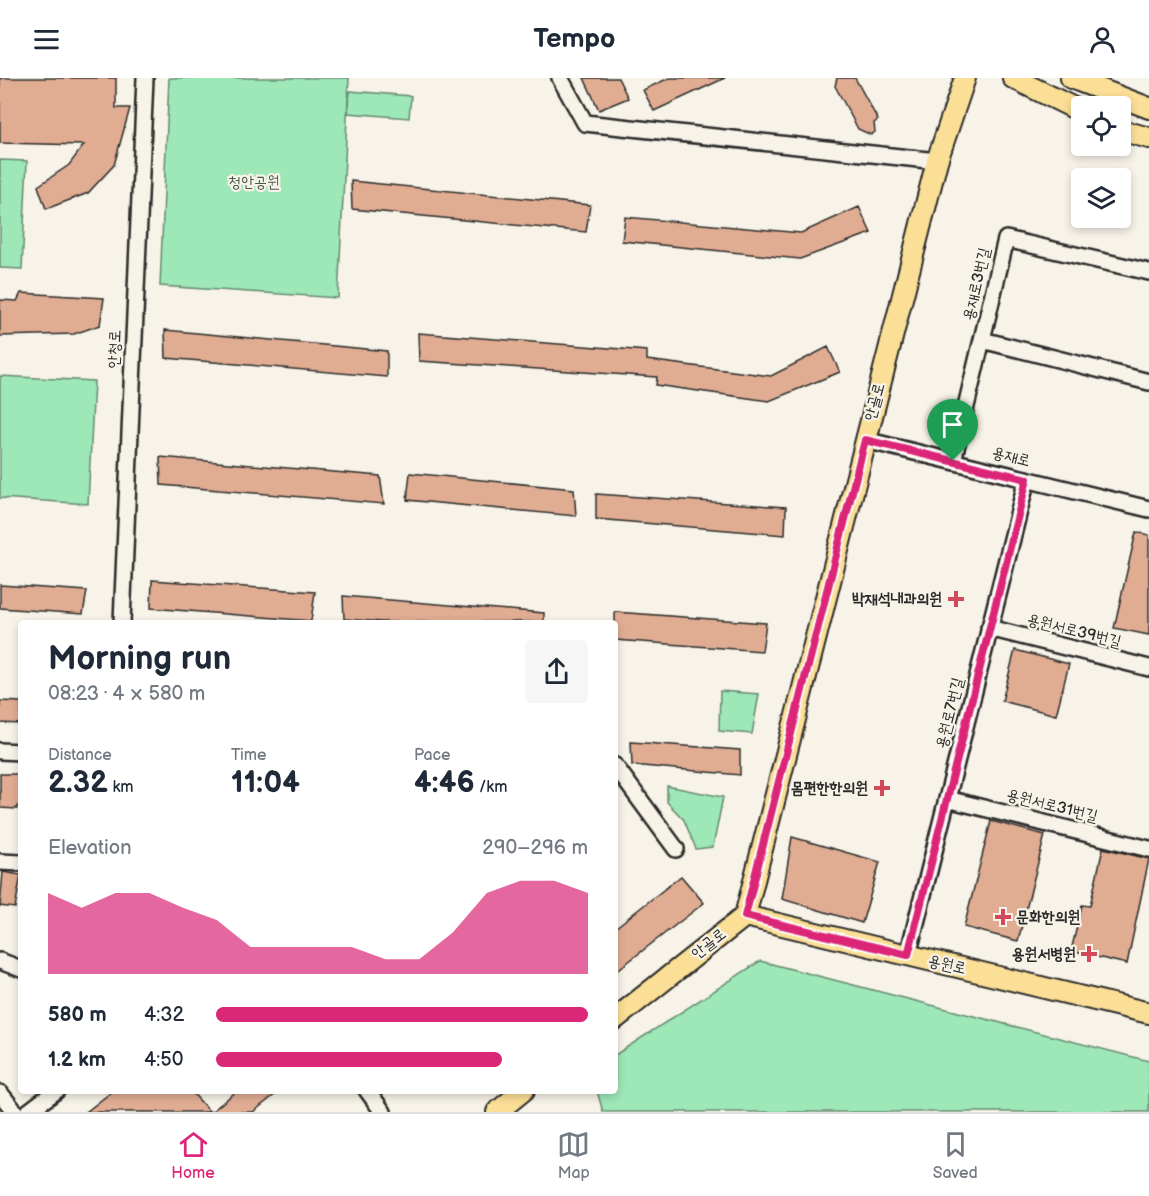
<!DOCTYPE html>
<html lang="en">
<head>
<meta charset="utf-8">
<style>
  :root { --surface:#fff; --page:#f6f6f7; --text:#1f2937; --muted:#747a83; --line:#e0e1e3; --accent:#db2777 }
  body { margin:0; font-family:"Balsamiq Sans","Poor Story",sans-serif; background:var(--page); color:var(--text); height:100vh; display:flex; flex-direction:column; font-size:22px; white-space:nowrap }
  * { box-sizing:border-box; margin:0 }
  p { font-size:20px; color:var(--muted) }
  .icon { flex:none; width:33px; height:33px; fill:none; stroke:currentColor; stroke-width:2; stroke-linecap:round; stroke-linejoin:round }
  .map { position:relative; flex:1; overflow:hidden }
  .drawer { position:absolute; left:18px; top:542px; width:600px; height:474px; display:flex; flex-direction:column; background:var(--surface); border-radius:6px; box-shadow:0 3px 9px #0003 }
  .drawer>* { flex:none }
  .controls { position:absolute; left:1071px; top:18px; display:grid; gap:12px }
  .controls a { display:grid; place-items:center; width:60px; height:60px; border-radius:6px; background:var(--surface); box-shadow:0 3px 9px #0003; font-size:30px }
  .pin { position:absolute; display:grid; place-items:center; width:51px; height:51px; color:#fff; margin:-62px -26px; border-radius:50% 50% 50% 0; rotate:-45deg; box-shadow:0 0 6px #0007 }
  .pin .icon { rotate:45deg }
  .round { display:grid; place-items:center; flex:none; width:63px; height:63px; border-radius:6px; background:var(--page) }
  .head { display:flex; align-items:center; justify-content:space-between; height:102px; padding:0 30px }
  h1 { font-size:33px; font-weight:800; line-height:45px }
  .figures { display:grid; grid-template-columns:repeat(3,1fr); gap:9px; height:102px; padding:6px 30px }
  .figures div { display:grid; align-content:center }
  .figures b { font-size:30px; font-weight:800 }
  .figures small { font-size:16px; font-weight:400 }
  .figures p { font-size:16px }
  .chart { height:168px; padding:12px 30px }
  .chart p { display:flex; justify-content:space-between }
  .chart svg { width:100%; height:108px; margin-top:6px; fill:var(--accent); opacity:.7 }
  ul { padding:0 30px; list-style:none; font-size:20px }
  li { display:grid; grid-template-columns:96px 72px 1fr; align-items:center; height:45px }
  li i { height:15px; border-radius:8px; background:var(--accent) }
  header { display:flex; justify-content:space-between; align-items:center; height:78px; padding:0 30px; background:var(--surface); font-size:27px; font-weight:800 }
  .menu { display:flex; justify-content:space-around; align-items:center; height:84px; border-top:2px solid var(--line); background:var(--surface); font-size:16px; color:var(--muted) }
  .menu a { display:grid; justify-items:center; gap:3px }
  .menu .active { color:var(--accent) }
  .map>svg:first-child { display:block }
  .green { fill:#9ee7b7; stroke:#648971; stroke-width:1.5 }
  .building { fill:#e0ad93; stroke:#2b2b2b; stroke-width:1.5 }
  .lines { fill:none; stroke-linecap:round; stroke-linejoin:round }
  .minor-casing { stroke:#2b2b2b; stroke-width:20 }
  .major-casing { stroke:#2b2b2b; stroke-width:24 }
  .minor { stroke:#f7f3e8; stroke-width:15 }
  .major { stroke:#fbdf96; stroke-width:20 }
  .route-casing { stroke:#fff; stroke-width:12 }
  .route { stroke:#db2777; stroke-width:8 }
  .poi-dot { fill:#d1495b; stroke:#f7f3e8; stroke-width:2 }
  .labels { text-anchor:middle; dominant-baseline:central; stroke-width:4.5; stroke-linejoin:round; paint-order:stroke }
  .park-label { font-size:16px; fill:#485a4e; stroke:#f7f3e8 }
  .street-label { font-size:16px; fill:#2b2b2b; stroke:#f7f3e8 }
  .poi-label { font-size:16px; font-weight:bold; fill:#2b2b2b; stroke:#f7f3e8; text-anchor:end }
</style>
</head>
<body>
<header><svg class="icon" aria-label="menu" viewBox="0 0 24 24"><path d="M4 6h16M4 12h16M4 18h16"/></svg>Tempo<svg class="icon" aria-label="person" viewBox="0 0 24 24"><circle cx="12" cy="8" r="4"/><path d="M4 21q1-7 8-7t8 7"/></svg></header>
<div class="map">
<svg width="1149" height="1034" viewBox="0 0 1149 1034">
  <rect width="100%" height="100%" fill="#f7f3e8"/>
  <filter id="ink" filterUnits="userSpaceOnUse"><feTurbulence type="fractalNoise" baseFrequency=".0167" numOctaves="2"/><feDisplacementMap in="SourceGraphic" scale="12" xChannelSelector="R" yChannelSelector="G"/><feConvolveMatrix kernelMatrix="1 2 1 2 8 2 1 2 1" color-interpolation-filters="sRGB"/></filter>
  <g filter="url(#ink)">
    <!-- green -->
    <path class="green" d="M169,0h180l-11,220 -178,-12z
      M350,13l61,5 -2,22 -61,-5z
      M0,82l27,1 -5,108 -22,-1z
      M0,298l94,5 -6,123 -88,-6z
      M720,613l39,3 -7,40 -33,-3z
      M667,708l56,11 -10,50 -17,2 -12,-29 -17,-18z
      M760,883l389,100v51h-546l-6,-21 18,-1v-35z"/>
    <!-- building -->
    <path class="building" d="M0,0h116v30h14l-16,57 -26,28 -42,16 -8,-23 31,-21 15,-20 -84,-2z
      M584,0h34l10,20 -29,12z
      M669,0h56l-71,33 -11,-21z
      M837,0h18l23,42 -4,3 1,9 -4,3 -13,-6 -23,-43z
      M351,103l239,24 -4,27 -234,-23z
      M859,129l12,26 -71,26 -178,-18 3,-24 176,16z
      M21,215l83,5 -4,27 -26,9 -74,2v-36l17,1z
      M165,252l222,21v26l-221,-19z
      M418,255l229,18v9l124,16 57,-29 12,25 -71,29 -113,-16 1,-8 -238,-16z
      M160,379l220,19 4,28 -223,-19z
      M410,395l164,16 2,27 -169,-16z
      M596,416l190,13 -1,28 -189,-16z
      M1136,454l13,3v100l-35,-7z
      M152,502l163,12 -4,29 -160,-13z
      M0,507l87,6 -4,23 -83,-6z
      M343,518l201,17v9h-162l-38,-3z
      M615,534l151,11 -4,28 -147,-11z
      M1015,572l54,14 -13,51 -54,-14z
      M0,623l21,1v22l-21,-1z
      M631,664l109,8v25l-108,-10z
      M0,696h21v32h-4v3l-17,-1z
      M991,743l54,14 -27,106 -54,-14z
      M792,759l88,25 -18,61 -80,-24z
      M1103,770l46,11 -22,105 -56,-13 11,-46 8,1z
      M3,794l18,3 -6,33 -15,-2z
      M681,798l23,27 -89,69v-44z
      M114,1012h76l20,22h-124z
      M238,1012h43l-28,22h-42z"/>
    <g class="lines">
      <defs>
        <path id="minor" d="M560,0l25,45 352,38
          M982,262l167,42
          M865,362l284,69
          M953,383l53,-222 143,33
          M122,544l23,-544
          M989,550l160,40
          M0,673l21,1
          M615,688l61,83
          M947,721l202,50
          M0,784l21,1
          M908,877l119,-476
          M0,883l21,8
          M367,1012l16,22
          M0,1015l15,19
          M28,1034l29,-22"/>
        <path id="major" d="M1013,0l69,34
          M1071,0l78,30
          M1120,52l29,8
          M745,838l404,97
          M615,941l130,-103 192,-755 28,-83
          M497,1034l27,-22"/>
      </defs>
      <!-- minor casing -->
      <use href="#minor" class="minor-casing"/>
      <!-- major casing -->
      <use href="#major" class="major-casing"/>
      <!-- minor -->
      <use href="#minor" class="minor"/>
      <!-- major -->
      <use href="#major" class="major"/>
    </g>
  </g>
  <g class="lines" filter="url(#ink)">
    <defs>
      <path id="route" d="M865,362l162,39 -119,476 -163,-39z"/>
    </defs>
    <!-- route casing -->
    <use href="#route" class="route-casing"/>
    <!-- route -->
    <use href="#route" class="route"/>
  </g>
  <!-- markers -->
  <g class="poi-dot">
    <path d="M953 512h6v6h6v6h-6v6h-6v-6h-6v-6h6z"/>
    <path d="M879 701h6v6h6v6h-6v6h-6v-6h-6v-6h6z"/>
    <path d="M1000 830h6v6h6v6h-6v6h-6v-6h-6v-6h6z"/>
    <path d="M1086 867h6v6h6v6h-6v6h-6v-6h-6v-6h6z"/>
  </g>
  <g class="labels">
    <!-- park labels -->
    <g class="park-label">
      <text x="254" y="104">청안공원</text>
    </g>
    <!-- street labels -->
    <g class="street-label">
      <text transform="translate(977 206) rotate(-77)">용재로3번길</text>
      <text transform="translate(115 271) rotate(-88)">안청로</text>
      <text transform="translate(875 324) rotate(-75)">안골로</text>
      <text transform="translate(1011 379) rotate(14)">용재로</text>
      <text transform="translate(1074 553) rotate(14)">용원서로39번길</text>
      <text transform="translate(950 635) rotate(-76)">용원로7번길</text>
      <text transform="translate(1052 728) rotate(14)">용원서로31번길</text>
      <text transform="translate(709 866) rotate(-38)">안골로</text>
      <text transform="translate(947 887) rotate(13)">용원로</text>
    </g>
    <!-- poi labels -->
    <g class="poi-label">
      <text x="942" y="521">박재석내과의원</text>
      <text x="868" y="710">몸편한한의원</text>
      <text x="1016" y="839" text-anchor="start">문화한의원</text>
      <text x="1076" y="876">용원서병원</text>
    </g>
  </g>
</svg>
<div class="controls">
<a><svg class="icon" aria-label="locate" viewBox="0 0 24 24"><circle cx="12" cy="12" r="6"/><path d="M12 2v4M12 18v4M2 12h4M18 12h4"/></svg></a>
<a><svg class="icon" aria-label="layers" viewBox="0 0 24 24"><path d="M12 4l9 5-9 5-9-5zM3 14l9 5 9-5"/></svg></a>
</div>
<div class="pin" style="left:953px;top:383px;background:#1e9e55"><svg class="icon" aria-label="arrive" viewBox="0 0 24 24"><path d="M6 21V4h12l-3 4 3 4H6"/></svg></div>
<section class="drawer">
<div class="head"><div><h1>Morning run</h1><p>08:23 · 4 × 580 m</p></div><a class="round"><svg class="icon" aria-label="share" viewBox="0 0 24 24"><path d="M12 15V3M7 8l5-5 5 5M5 13v7h14v-7"/></svg></a></div>
<div class="figures">
<div><p>Distance</p><b>2.32<small> km</small></b></div>
<div><p>Time</p><b>11:04</b></div>
<div><p>Pace</p><b>4:46<small> /km</small></b></div>
</div>
<div class="chart"><p><span>Elevation</span>290–296 m</p>
<svg viewBox="0 0 160 44" preserveAspectRatio="none"><path d="M0 44V11L10 17L20 11L30 11L40 17L50 22L60 33L70 33L80 33L90 33L100 38L110 38L120 27L130 11L140 6L150 6L160 11V44z"/></svg>
</div>
<ul>
<li><b>580 m</b>4:32<i style="width:100%"></i></li>
<li><b>1.2 km</b>4:50<i style="width:77%"></i></li>
</ul>
</section>
</div>
<nav class="menu">
<a class="active"><svg class="icon" aria-label="home" viewBox="0 0 24 24"><path d="M3 11l9-7 9 7M6 9v11h12V9"/></svg>Home</a>
<a><svg class="icon" aria-label="map" viewBox="0 0 24 24"><path d="M3 6l6-2 6 2 6-2v14l-6 2-6-2-6 2zM9 4v14M15 6v14"/></svg>Map</a>
<a><svg class="icon" aria-label="saved" viewBox="0 0 24 24"><path d="M7 4h10v16l-5-4-5 4z"/></svg>Saved</a>
</nav>
</body>
</html>
